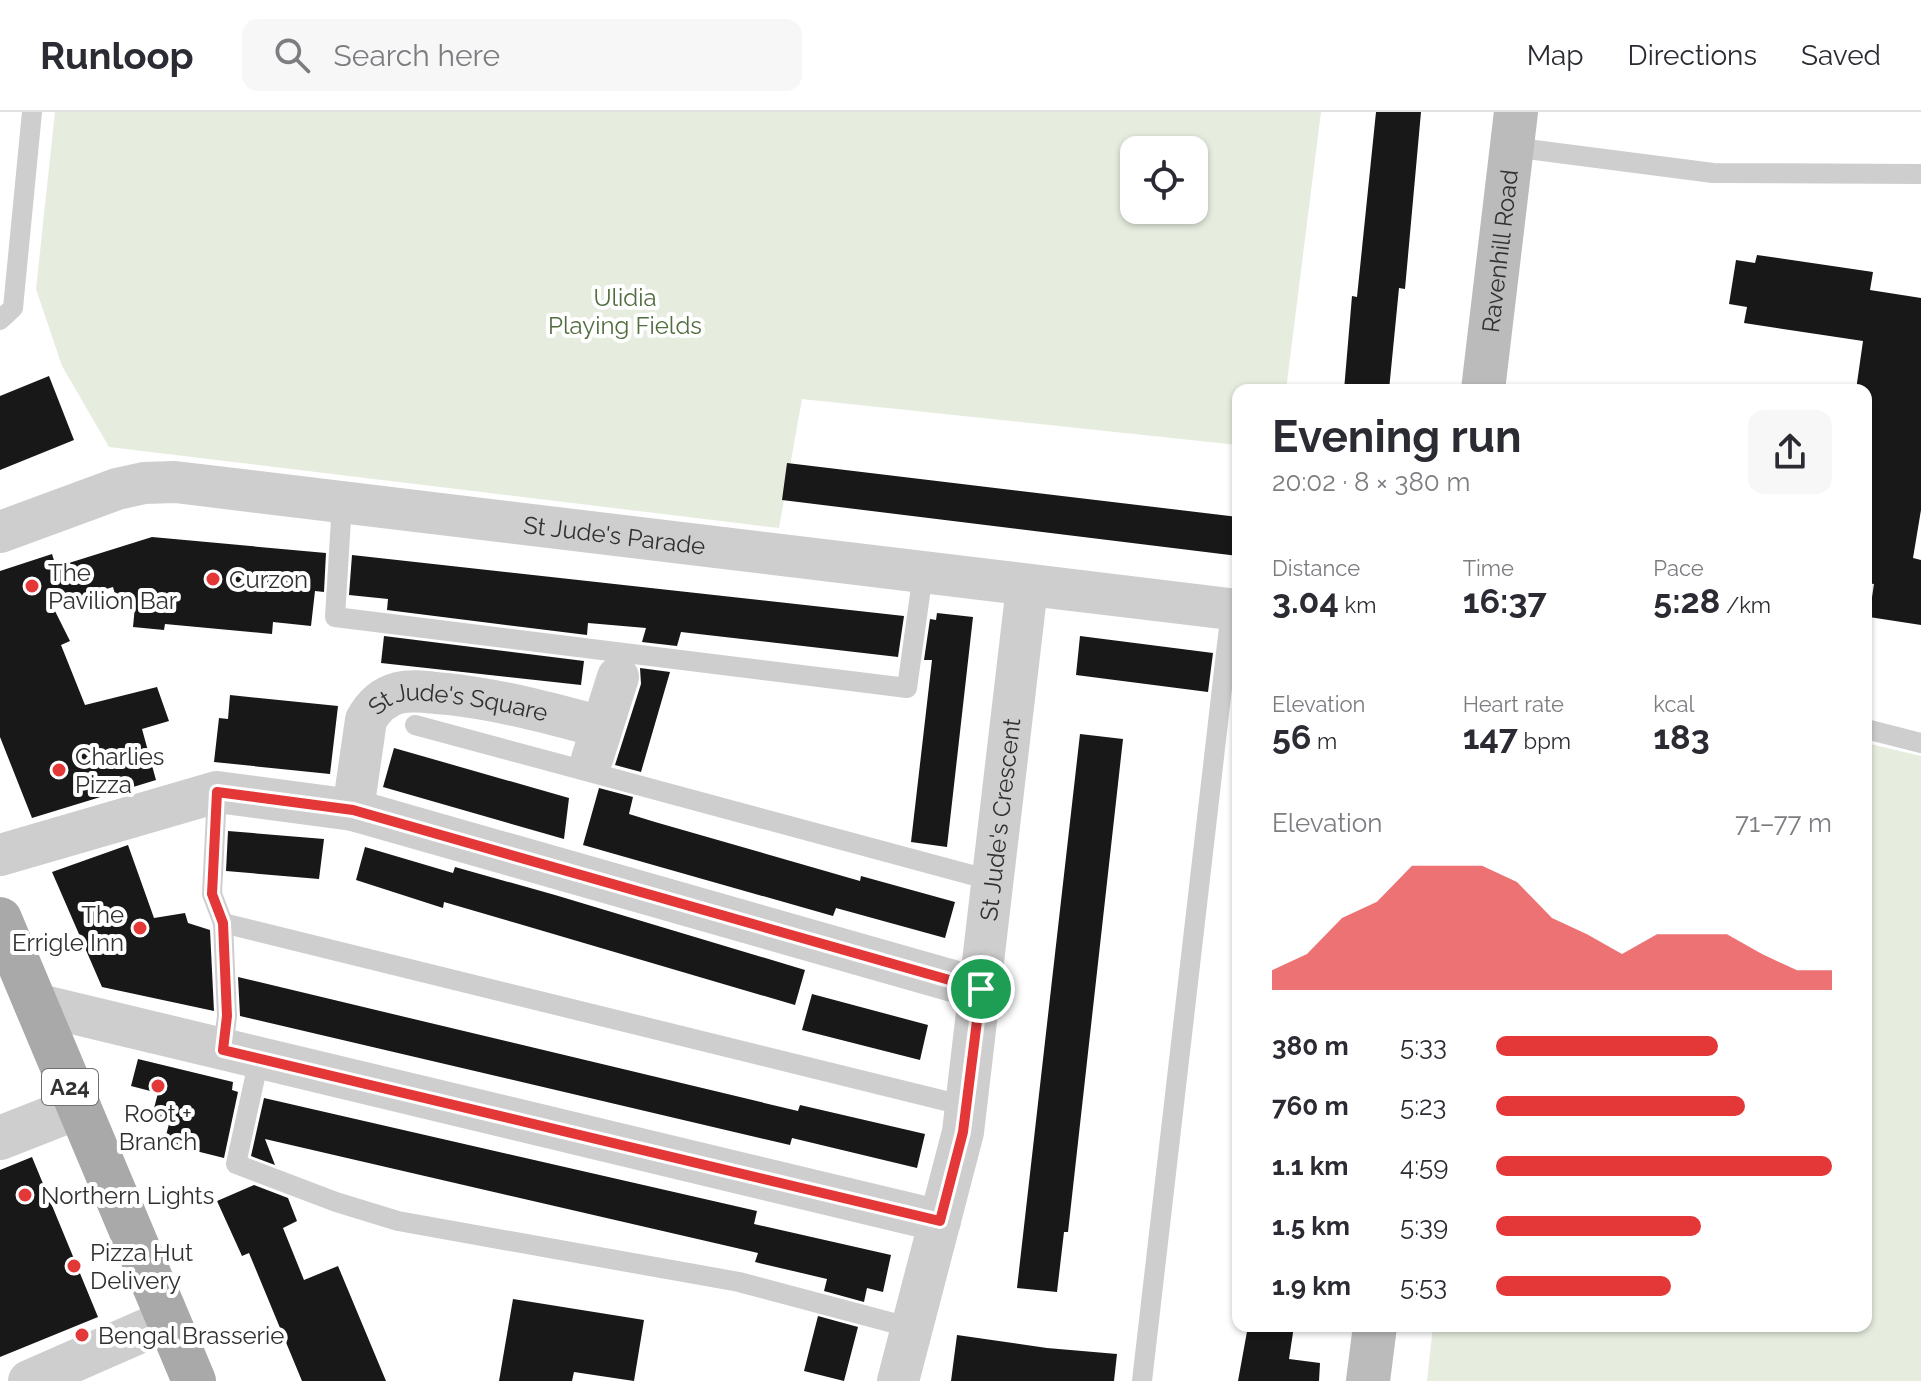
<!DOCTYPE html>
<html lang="en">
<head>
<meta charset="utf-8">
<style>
  :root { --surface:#fff; --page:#f7f7f7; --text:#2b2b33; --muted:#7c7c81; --line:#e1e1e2; --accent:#e43738 }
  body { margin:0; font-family:Raleway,sans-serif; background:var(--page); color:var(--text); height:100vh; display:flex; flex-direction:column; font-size:30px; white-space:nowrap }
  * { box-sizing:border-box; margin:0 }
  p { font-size:26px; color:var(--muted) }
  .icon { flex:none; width:44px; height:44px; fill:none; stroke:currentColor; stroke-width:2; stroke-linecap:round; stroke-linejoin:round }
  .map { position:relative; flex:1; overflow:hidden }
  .side { position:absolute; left:1232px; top:272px; width:640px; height:948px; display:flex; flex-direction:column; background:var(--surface); border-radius:16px; box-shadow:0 2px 6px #0004 }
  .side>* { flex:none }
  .fabs { position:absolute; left:1120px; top:24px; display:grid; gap:16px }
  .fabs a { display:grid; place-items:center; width:88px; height:88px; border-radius:16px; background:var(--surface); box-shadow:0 2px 6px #0004; font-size:40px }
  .pin { position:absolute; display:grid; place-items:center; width:68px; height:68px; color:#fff; margin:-34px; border:4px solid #fff; border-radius:50%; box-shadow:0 2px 8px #0007 }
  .round { display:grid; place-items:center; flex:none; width:84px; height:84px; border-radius:16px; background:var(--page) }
  .overview { display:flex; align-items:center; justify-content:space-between; height:136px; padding:0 40px }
  h1 { font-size:44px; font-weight:700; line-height:60px }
  .metrics { display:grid; grid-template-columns:repeat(3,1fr); gap:12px; height:136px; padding:8px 40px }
  .metrics div { display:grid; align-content:center }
  .metrics b { font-size:34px; font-weight:700 }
  .metrics small { font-size:22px; font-weight:400 }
  .metrics p { font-size:22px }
  .chart { height:224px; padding:16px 40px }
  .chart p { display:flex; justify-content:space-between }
  .chart svg { width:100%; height:144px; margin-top:8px; fill:var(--accent); opacity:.7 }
  ul { padding:0 40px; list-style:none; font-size:26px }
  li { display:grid; grid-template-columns:128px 96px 1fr; align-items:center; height:60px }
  li i { height:20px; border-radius:10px; background:var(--accent) }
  header { display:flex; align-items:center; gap:48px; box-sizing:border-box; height:112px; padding:0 40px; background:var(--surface); border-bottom:2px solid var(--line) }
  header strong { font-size:38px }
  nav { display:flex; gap:44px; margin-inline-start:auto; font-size:28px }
  .search { width:560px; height:72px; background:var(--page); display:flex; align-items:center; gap:20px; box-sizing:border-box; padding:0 28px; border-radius:16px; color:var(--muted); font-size:30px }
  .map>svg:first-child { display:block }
  .green { fill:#e6eddf; fill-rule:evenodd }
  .building { fill:#181818 }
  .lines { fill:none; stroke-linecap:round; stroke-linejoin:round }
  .service { stroke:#cecece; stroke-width:20 }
  .minor { stroke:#cecece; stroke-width:42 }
  .tertiary { stroke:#cecece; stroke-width:44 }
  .secondary { stroke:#bbb; stroke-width:44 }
  .primary { stroke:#a9a9a9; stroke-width:44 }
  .route-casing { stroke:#fff; stroke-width:16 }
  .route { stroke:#e43738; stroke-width:10 }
  .poi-dot { fill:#e43738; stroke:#fff; stroke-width:3 }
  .labels { text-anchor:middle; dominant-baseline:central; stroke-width:8; stroke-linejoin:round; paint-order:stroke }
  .shield { fill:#fff; stroke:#6f6f6f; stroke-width:2 }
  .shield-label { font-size:22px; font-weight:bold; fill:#313131 }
  .street-label { font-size:24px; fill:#313131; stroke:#fff }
  .park-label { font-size:24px; fill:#516c3e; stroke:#fff }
  .poi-label { font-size:24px; fill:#313131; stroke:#fff; text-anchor:start }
</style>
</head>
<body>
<header>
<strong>Runloop</strong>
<div class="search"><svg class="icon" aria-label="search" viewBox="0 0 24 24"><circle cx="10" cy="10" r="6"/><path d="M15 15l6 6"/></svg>Search here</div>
<nav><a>Map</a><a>Directions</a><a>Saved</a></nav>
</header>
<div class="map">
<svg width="1921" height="1269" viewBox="0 0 1921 1269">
  <rect width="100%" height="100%" fill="#fff"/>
  <!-- green -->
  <path class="green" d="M55,0h1266l-35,278h-48v55l-436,-46 -23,129 -670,-81 -47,-81 -26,-77zM1134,38h60v60h-60z
    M1866,631l55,13v625h-494l6,-55h433z"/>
  <!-- building -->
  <path class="building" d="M1376,0h45l-16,177 -6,-1 -10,102h-45l8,-94 5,1z
    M1757,143l116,17 -3,18 51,8v212l-8,48 8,2v65l-52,-8 5,-33 -8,-1v-193h-10l7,-49 -119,-18 3,-16 -18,-3 7,-44 19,3z
    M49,264l25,64 -74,30v-74z
    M787,351l451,54v39l-456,-56z
    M152,425l174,16 -2,39 -9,-1 -4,35 -38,-4 -1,12 -107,-10 -1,6 -31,-3 2,-21 -17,-1 -5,-18 -61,18 18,36 -9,4 24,60 72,-18 12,34 -27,8 14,51 -124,38 -32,-81v-166l52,-17 4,13z
    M352,443l552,61 -6,41 -217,-25 -4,14 -35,-4 4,-14 -58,-5 -1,12 -200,-25 1,-11 -39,-4z
    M937,501l36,4 -26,230 -36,-5 21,-182h-8l6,-41 6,1z
    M384,524l200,25 -3,24 -200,-22z
    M1080,524l133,17 -5,39 -132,-17z
    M640,556l30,4 -29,100 -26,-7 26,-81z
    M230,583l108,11 -8,68 -116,-12 5,-44 9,1z
    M1080,622l43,5 -55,493h-4l-7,60 -40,-4z
    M394,636l175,50 -5,41 -181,-52z
    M599,676l34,9 -4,17 26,8 205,59 1,-5 94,26 -10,36 -109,-30 -3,8 -250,-71z
    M228,719l96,8 -5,40 -93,-8z
    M128,733l26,73 31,-5 3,10 22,7 4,81 -112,-24 -50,-115z
    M365,735l88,26 2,-6 100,28 250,75 -10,35 -279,-82 -72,-21 -1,6 -87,-28z
    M238,865l560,134 2,-6 125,29 -8,34 -125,-30 -2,7 -550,-129z
    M812,882l116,31 -8,35 -118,-30z
    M138,947l95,23 -1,8 6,2 -14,66 -60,-15 6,-23 -18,-4 6,-23 -27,-7z
    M264,986l493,113 -3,13 137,31 -8,37 -16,-4 -3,14 -40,-11 3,-12 -72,-17 3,-9 -493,-114 10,26 -24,-9z
    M32,1045l66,160 -98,40v-187z
    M254,1073l34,13 9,23 -14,7 21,52 34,-14 48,115h-84l-53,-128 -7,3 -25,-55z
    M513,1187l131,21 -10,61 -60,-9 -2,9h-73z
    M818,1204l40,11 -14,54 -40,-10z
    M1248,1214h46l-5,33 31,4 -1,18h-81z
    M957,1223l90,13 70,6 -3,27h-163z"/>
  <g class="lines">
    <!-- service -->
    <path class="service" d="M1512,35l201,26 208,1
      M0,208l13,-12 19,-196
      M342,391l-7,114 572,71 16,-115
      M415,613l579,156
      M1866,617l55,14
      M217,680l-5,102 11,29 4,93 -4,34
      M223,811l743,183
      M259,947l-23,105 100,38 62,19 341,61 173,46
      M1142,1269l89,-771"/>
    <!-- minor -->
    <g class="minor">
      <path id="s1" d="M0,420l117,-43 27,-6 31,-1 1063,128"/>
      <path d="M592,647l26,-82"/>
      <path id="s2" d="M353,698l13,-90c7,-13 17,-23 32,-27 17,-4 34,0 50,1 53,6 102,19 153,33"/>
      <path d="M0,743l217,-63 136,18 628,179"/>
      <path d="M35,892l905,217"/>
      <path d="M29,1269l139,-61"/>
      <path id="s3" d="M898,1269l65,-249 64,-545"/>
    </g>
    <!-- tertiary -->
    <path class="tertiary" d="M0,1026l79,-31"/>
    <!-- secondary -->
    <g class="secondary">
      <path id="s4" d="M1483,278l33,-278"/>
      <path d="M1368,1269l7,-55"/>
    </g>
    <!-- primary -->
    <path class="primary" d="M0,807l194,462"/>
  </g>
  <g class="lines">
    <defs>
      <path id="route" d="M217,680l136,18 628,179 -18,143 -23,89 -717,-171 4,-34 -4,-93 -11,-29z"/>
    </defs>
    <!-- route casing -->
    <use href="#route" class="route-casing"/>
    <!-- route -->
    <use href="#route" class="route"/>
  </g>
  <!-- markers -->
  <g class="poi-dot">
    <circle cx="213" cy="467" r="8"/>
    <circle cx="32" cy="474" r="8"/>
    <circle cx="59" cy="658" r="8"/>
    <circle cx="140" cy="816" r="8"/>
    <circle cx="158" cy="974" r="8"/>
    <circle cx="25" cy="1083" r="8"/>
    <circle cx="74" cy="1154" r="8"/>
    <circle cx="82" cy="1223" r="8"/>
  </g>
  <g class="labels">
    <!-- shield labels -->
    <rect class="shield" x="42" y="957" width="56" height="36" rx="6"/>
    <g class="shield-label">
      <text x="70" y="975">A24</text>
    </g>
    <!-- street labels -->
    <g class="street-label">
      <text stroke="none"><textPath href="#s4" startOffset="140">Ravenhill Road</textPath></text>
      <text stroke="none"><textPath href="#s1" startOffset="626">St Jude's Parade</textPath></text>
      <text stroke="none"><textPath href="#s2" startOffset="194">St Jude's Square</textPath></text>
      <text stroke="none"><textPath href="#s3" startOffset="572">St Jude's Crescent</textPath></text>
    </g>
    <!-- park labels -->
    <g class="park-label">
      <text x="625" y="185">Ulidia<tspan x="625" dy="28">Playing Fields</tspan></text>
    </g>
    <!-- poi labels -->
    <g class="poi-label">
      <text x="48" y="460">The<tspan x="48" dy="28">Pavilion Bar</tspan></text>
      <text x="229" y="467">Curzon</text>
      <text x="75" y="644">Charlies<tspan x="75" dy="28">Pizza</tspan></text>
      <text x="124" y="802" text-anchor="end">The<tspan x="124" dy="28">Errigle Inn</tspan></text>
      <text x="158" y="1001" text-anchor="middle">Root +<tspan x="158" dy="28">Branch</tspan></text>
      <text x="41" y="1083">Northern Lights</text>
      <text x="90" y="1140">Pizza Hut<tspan x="90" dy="28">Delivery</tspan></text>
      <text x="98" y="1223">Bengal Brasserie</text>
    </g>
  </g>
</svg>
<div class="fabs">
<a><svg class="icon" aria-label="locate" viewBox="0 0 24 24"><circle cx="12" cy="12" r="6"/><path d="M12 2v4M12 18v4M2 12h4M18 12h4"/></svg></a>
</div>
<div class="pin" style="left:981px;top:877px;background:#1e9e55"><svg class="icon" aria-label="arrive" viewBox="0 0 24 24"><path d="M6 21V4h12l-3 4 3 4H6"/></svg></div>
<section class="side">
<div class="overview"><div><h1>Evening run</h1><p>20:02 · 8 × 380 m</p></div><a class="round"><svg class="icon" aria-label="share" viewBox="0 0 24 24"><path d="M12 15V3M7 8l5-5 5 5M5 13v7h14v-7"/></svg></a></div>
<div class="metrics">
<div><p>Distance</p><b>3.04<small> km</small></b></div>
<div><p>Time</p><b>16:37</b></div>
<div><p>Pace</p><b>5:28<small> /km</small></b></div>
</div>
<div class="metrics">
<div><p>Elevation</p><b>56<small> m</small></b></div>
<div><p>Heart rate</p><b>147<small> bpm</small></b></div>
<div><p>kcal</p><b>183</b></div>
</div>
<div class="chart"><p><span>Elevation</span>71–77 m</p>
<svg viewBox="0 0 160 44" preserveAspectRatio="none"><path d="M0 44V38L10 33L20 22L30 17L40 6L50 6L60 6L70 11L80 22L90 27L100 33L110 27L120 27L130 27L140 33L150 38L160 38V44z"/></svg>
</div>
<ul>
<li><b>380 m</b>5:33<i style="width:66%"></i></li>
<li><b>760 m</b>5:23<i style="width:74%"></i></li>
<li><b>1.1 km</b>4:59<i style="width:100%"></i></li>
<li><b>1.5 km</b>5:39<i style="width:61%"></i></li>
<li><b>1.9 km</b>5:53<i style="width:52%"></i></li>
</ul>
</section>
</div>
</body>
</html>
